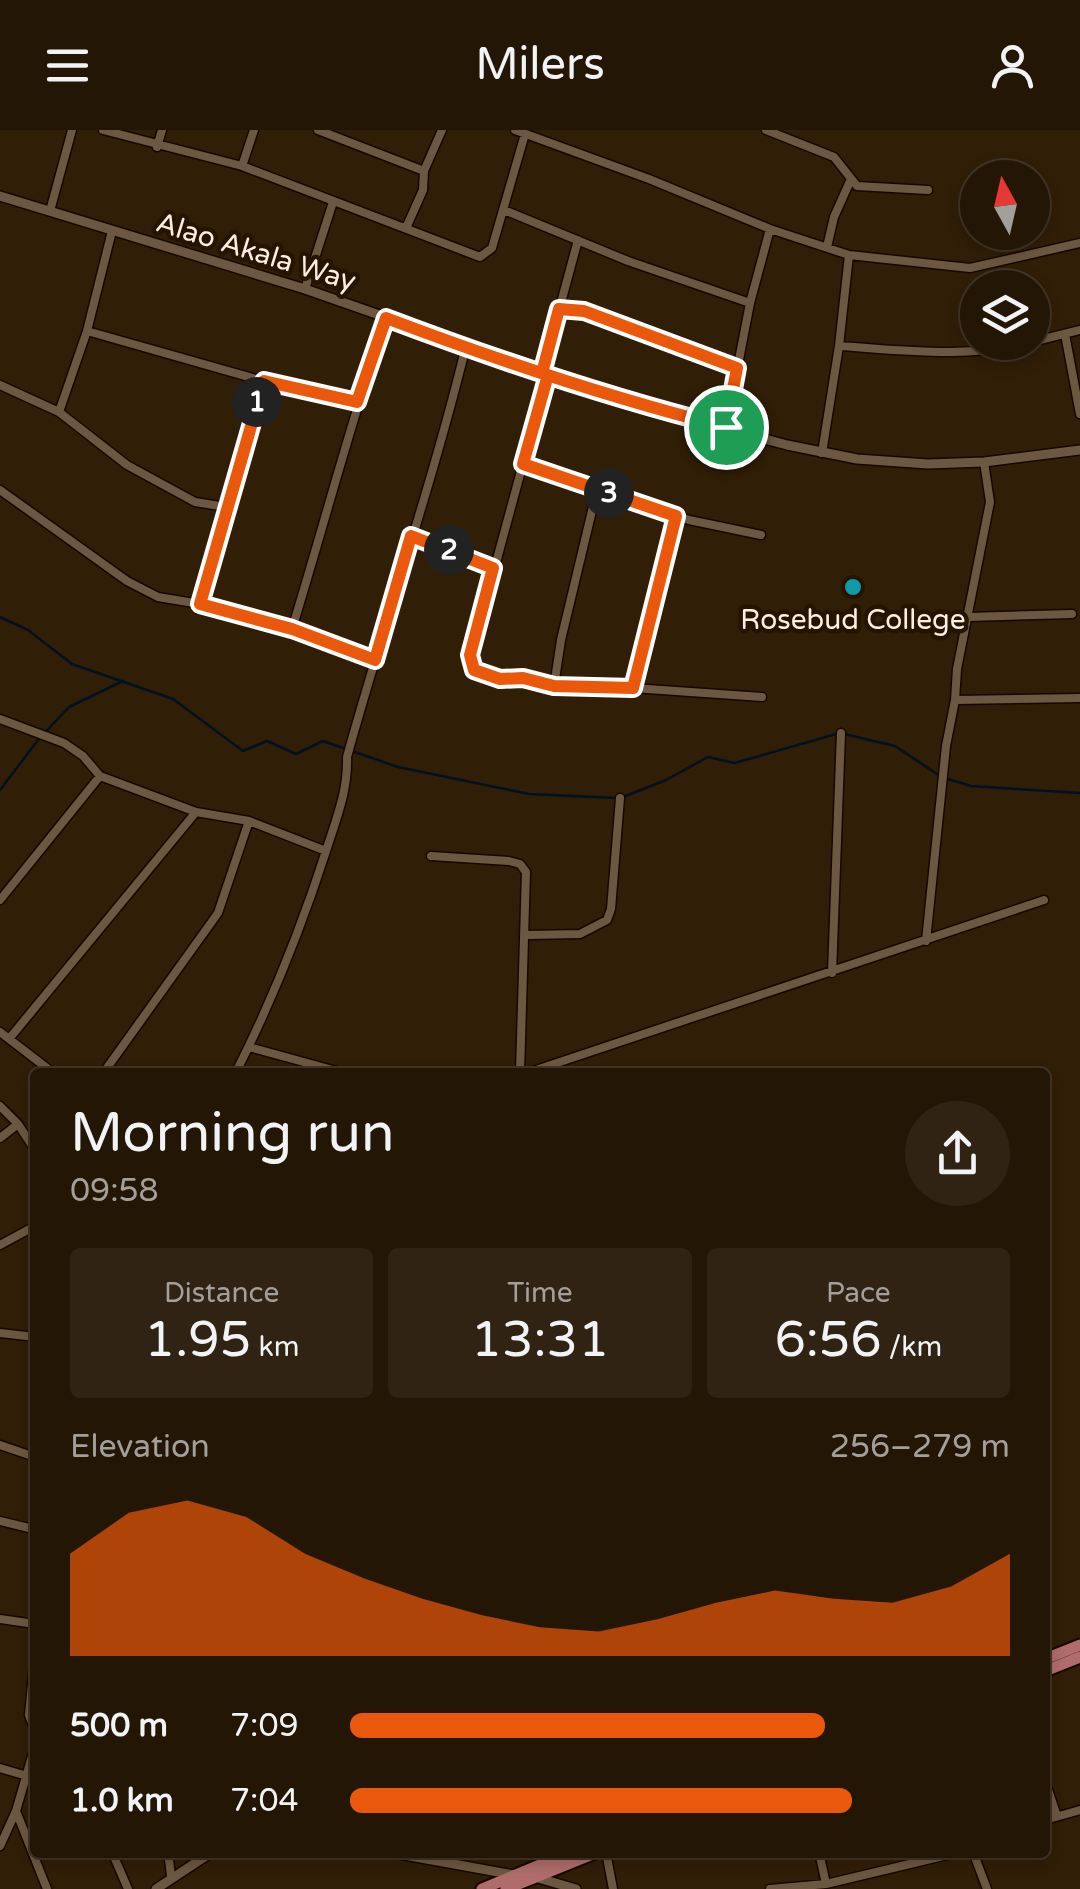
<!DOCTYPE html>
<html lang="en">
<head>
<meta charset="utf-8">
<style>
  :root { --surface:#241605; --page:#302313; --text:#f1f3f6; --muted:#a39f9a; --line:#413527; --accent:#ea580c }
  body { margin:0; font-family:"Varela Round",sans-serif; background:var(--page); color:var(--text); height:100vh; display:flex; flex-direction:column; font-size:38px; white-space:nowrap }
  * { box-sizing:border-box; margin:0 }
  p { font-size:32px; color:var(--muted) }
  .icon { flex:none; width:55px; height:55px; fill:none; stroke:currentColor; stroke-width:2; stroke-linecap:round; stroke-linejoin:round }
  .map { position:relative; flex:1; overflow:hidden }
  .side { position:absolute; left:30px; top:938px; width:1020px; height:790px; display:flex; flex-direction:column; background:var(--surface); border-radius:10px; box-shadow:0 5px 15px #0003,0 0 0 2px var(--line) }
  .side>* { flex:none }
  .needle { width:65px; rotate:352deg }
  .tools { position:absolute; left:960px; top:30px; display:grid; gap:20px }
  .tools a { display:grid; place-items:center; width:90px; height:90px; border-radius:50%; background:var(--surface); box-shadow:0 5px 15px #0003,0 0 0 2px var(--line); font-size:50px }
  .pin { position:absolute; display:grid; place-items:center; width:85px; height:85px; color:#fff; margin:-42px; border:5px solid #fff; border-radius:50%; box-shadow:0 2px 10px #0007 }
  .km { position:absolute; width:50px; height:50px; margin:-25px; border-radius:50%; background:#222; color:#fff; font-size:28px; line-height:50px; text-align:center }
  .round { display:grid; place-items:center; flex:none; width:105px; height:105px; border-radius:52px; background:var(--page) }
  .headline { display:flex; align-items:center; justify-content:space-between; height:170px; padding:0 40px }
  h1 { font-size:55px; font-weight:600; line-height:75px }
  .figures { display:grid; grid-template-columns:repeat(3,1fr); gap:15px; height:170px; padding:10px 40px }
  .figures div { display:grid; align-content:center; border-radius:10px; background:var(--page); text-align:center }
  .figures b { font-size:50px; font-weight:600 }
  .figures small { font-size:28px; font-weight:400 }
  .figures p { font-size:28px }
  .chart { height:280px; padding:20px 40px }
  .chart p { display:flex; justify-content:space-between }
  .chart svg { width:100%; height:180px; margin-top:10px; fill:var(--accent); opacity:.7 }
  ul { padding:0 40px; list-style:none; font-size:32px }
  li { display:grid; grid-template-columns:160px 120px 1fr; align-items:center; height:75px }
  li i { height:25px; border-radius:12px; background:var(--accent) }
  header { display:flex; justify-content:space-between; align-items:center; height:130px; padding:0 40px; background:var(--surface); font-size:45px; font-weight:600 }
  .map>svg:first-child { display:block }
  .lines { fill:none; stroke-linecap:round; stroke-linejoin:round }
  .stream { stroke:#011122; stroke-width:2.5 }
  .minor-casing { stroke:#170700; stroke-width:11 }
  .tertiary-casing { stroke:#170700; stroke-width:12 }
  .primary-casing { stroke:#170700; stroke-width:15 }
  .minor { stroke:#6c5840; stroke-width:8 }
  .tertiary { stroke:#6c5840; stroke-width:9 }
  .primary { stroke:#af6c6a; stroke-width:11 }
  .route-casing { stroke:#fff; stroke-width:20 }
  .route { stroke:#ea580c; stroke-width:12 }
  .culture-dot { fill:#0f9aa8; stroke:#251400; stroke-width:4 }
  .labels { text-anchor:middle; dominant-baseline:central; stroke-width:9; stroke-linejoin:round; paint-order:stroke }
  .street-label { font-size:28px; fill:#fcefe2; stroke:#251400 }
  .poi-label { font-size:28px; fill:#fcefe2; stroke:#251400 }
</style>
</head>
<body>
<header><svg class="icon" aria-label="menu" viewBox="0 0 24 24"><path d="M4 6h16M4 12h16M4 18h16"/></svg>Milers<svg class="icon" aria-label="person" viewBox="0 0 24 24"><circle cx="12" cy="8" r="4"/><path d="M4 21q1-7 8-7t8 7"/></svg></header>
<div class="map">
<svg width="1080" height="1759" viewBox="0 0 1080 1759">
  <rect width="100%" height="100%" fill="#301e07"/>
  <g class="lines">
    <!-- stream -->
    <path class="stream" d="M0,487l28,13 44,34 101,35 70,52 24,-10 29,13 27,-13 75,26 131,27 87,4
      M844,604l51,12 45,30
      M948,649l23,7 109,7
      M0,660l38,-50 31,-33 54,-26
      M623,667l43,-17 42,-23 27,6 101,-29"/>
    <defs>
      <path id="minor" d="M103,0l139,36 238,91 12,-9 33,-114
        M318,0l106,41
        M515,0l134,49 121,50 79,26 121,13 110,-25
        M766,0l68,27 23,29 71,4
        M157,17l5,-17
        M242,36l12,-36
        M504,80l124,51 122,42
        M50,81l22,-81
        M406,98l17,-38 1,-19 18,-41
        M827,117l7,-30 17,-38
        M305,159l28,-87
        M559,179l25,2 153,57
        M87,201l176,50 94,21
        M1065,204l15,80
        M1032,212l48,-12
        M839,216c64,4 129,13 192,-4
        M542,243l36,-133
        M547,245l-76,280 2,15 27,9h23l31,7 79,2 43,-172
        M0,255l59,27 68,53 68,37 31,5
        M59,282l28,-81 25,-100
        M726,297l24,-124 20,-74
        M822,323l17,-107 10,-91
        M523,334l166,56 72,15
        M0,360l127,91 31,16 42,7 92,25 83,32
        M411,406l82,32
        M200,474l63,-223
        M968,487l104,-3
        M292,499c32,-104 59,-208 94,-311
        M554,556l7,-46 36,-150
        M633,558l129,9
        M955,570l125,-2
        M0,589l64,24 19,13 17,20 96,36 53,9 77,30
        M431,726l78,5 11,3 6,8 -6,200
        M0,770l100,-124
        M526,805l54,-1 27,-14 4,-11 9,-111
        M926,811l20,-195 9,-46 2,-31 33,-167 -6,-40
        M832,843l9,-240
        M0,902l52,40
        M9,909l187,-227
        M249,917l91,25
        M104,942l114,-159 31,-92
        M236,942c37,-73 66,-146 91,-224 10,-31 21,-58 20,-91 38,-137 85,-272 119,-411
        M530,942l514,-172
        M0,976l18,18 17,26
        M0,1008l18,-14
        M0,1115l35,-19
        M0,1203l35,4
        M0,1315l35,12
        M35,1388v62
        M0,1391l33,8
        M0,1489l35,5
        M35,1523l-6,62 6,16
        M0,1638l27,8
        M1045,1651l12,35
        M16,1681l31,78
        M1045,1690l35,-10
        M0,1716l16,-35 19,-65
        M112,1722l16,37
        M168,1722l3,24
        M606,1722l7,37
        M819,1722l7,32
        M973,1722l14,37
        M770,1759l56,-5 134,-32"/>
      <path id="tertiary" d="M0,66l305,93 323,113 159,43 70,14 71,5 56,-2 96,-12
        M388,1722l126,23
        M535,1747l41,12
        M156,1759l56,-37"/>
      <path id="primary" d="M1045,1529l35,-14
        M1045,1541l35,-14
        M482,1759l89,-37
        M506,1759l92,-37"/>
    </defs>
    <!-- minor casing -->
    <use href="#minor" class="minor-casing"/>
    <!-- tertiary casing -->
    <use href="#tertiary" class="tertiary-casing"/>
    <!-- primary casing -->
    <use href="#primary" class="primary-casing"/>
    <!-- minor -->
    <use href="#minor" class="minor"/>
    <!-- tertiary -->
    <use href="#tertiary" class="tertiary"/>
    <!-- primary -->
    <use href="#primary" class="primary"/>
  </g>
  <g class="lines">
    <defs>
      <path id="route" d="M726,297c-116,-29 -229,-67 -340,-109l-29,84 -93,-21 -64,223 92,25 83,31 36,-124 82,32 -23,87 4,15 26,9 23,-1 31,8 79,2 43,-172 -153,-52 25,-89 -6,-2 17,-64 25,2 153,57 -11,59"/>
    </defs>
    <!-- route casing -->
    <use href="#route" class="route-casing"/>
    <!-- route -->
    <use href="#route" class="route"/>
  </g>
  <!-- markers -->
  <circle class="culture-dot" cx="853" cy="457" r="10"/>
  <g class="labels">
    <!-- street labels -->
    <g class="street-label">
      <text transform="translate(256 122) rotate(17)">Alao Akala Way</text>
    </g>
    <!-- poi labels -->
    <g class="poi-label">
      <text x="853" y="490">Rosebud College</text>
    </g>
  </g>
</svg>
<div class="tools">
<a><svg class="needle" viewBox="-14 -14 28 28"><path d="M0-13l5 13h-10z" fill="#e53935"/><path d="M0 13l5-13h-10z" fill="#a39f9a"/></svg></a>
<a><svg class="icon" aria-label="layers" viewBox="0 0 24 24"><path d="M12 4l9 5-9 5-9-5zM3 14l9 5 9-5"/></svg></a>
</div>
<div class="pin" style="left:726px;top:297px;background:#1e9e55"><svg class="icon" aria-label="arrive" viewBox="0 0 24 24"><path d="M6 21V4h12l-3 4 3 4H6"/></svg></div>
<b class="km" style="left:257px;top:272px">1</b>
<b class="km" style="left:449px;top:420px">2</b>
<b class="km" style="left:609px;top:363px">3</b>
<section class="side">
<div class="headline"><div><h1>Morning run</h1><p>09:58</p></div><a class="round"><svg class="icon" aria-label="share" viewBox="0 0 24 24"><path d="M12 15V3M7 8l5-5 5 5M5 13v7h14v-7"/></svg></a></div>
<div class="figures">
<div><p>Distance</p><b>1.95<small> km</small></b></div>
<div><p>Time</p><b>13:31</b></div>
<div><p>Pace</p><b>6:56<small> /km</small></b></div>
</div>
<div class="chart"><p><span>Elevation</span>256–279 m</p>
<svg viewBox="0 0 160 44" preserveAspectRatio="none"><path d="M0 44V19L10 9L20 6L30 10L40 19L50 25L60 30L70 34L80 37L90 38L100 35L110 31L120 28L130 30L140 31L150 27L160 19V44z"/></svg>
</div>
<ul>
<li><b>500 m</b>7:09<i style="width:72%"></i></li>
<li><b>1.0 km</b>7:04<i style="width:76%"></i></li>
</ul>
</section>
</div>
</body>
</html>
